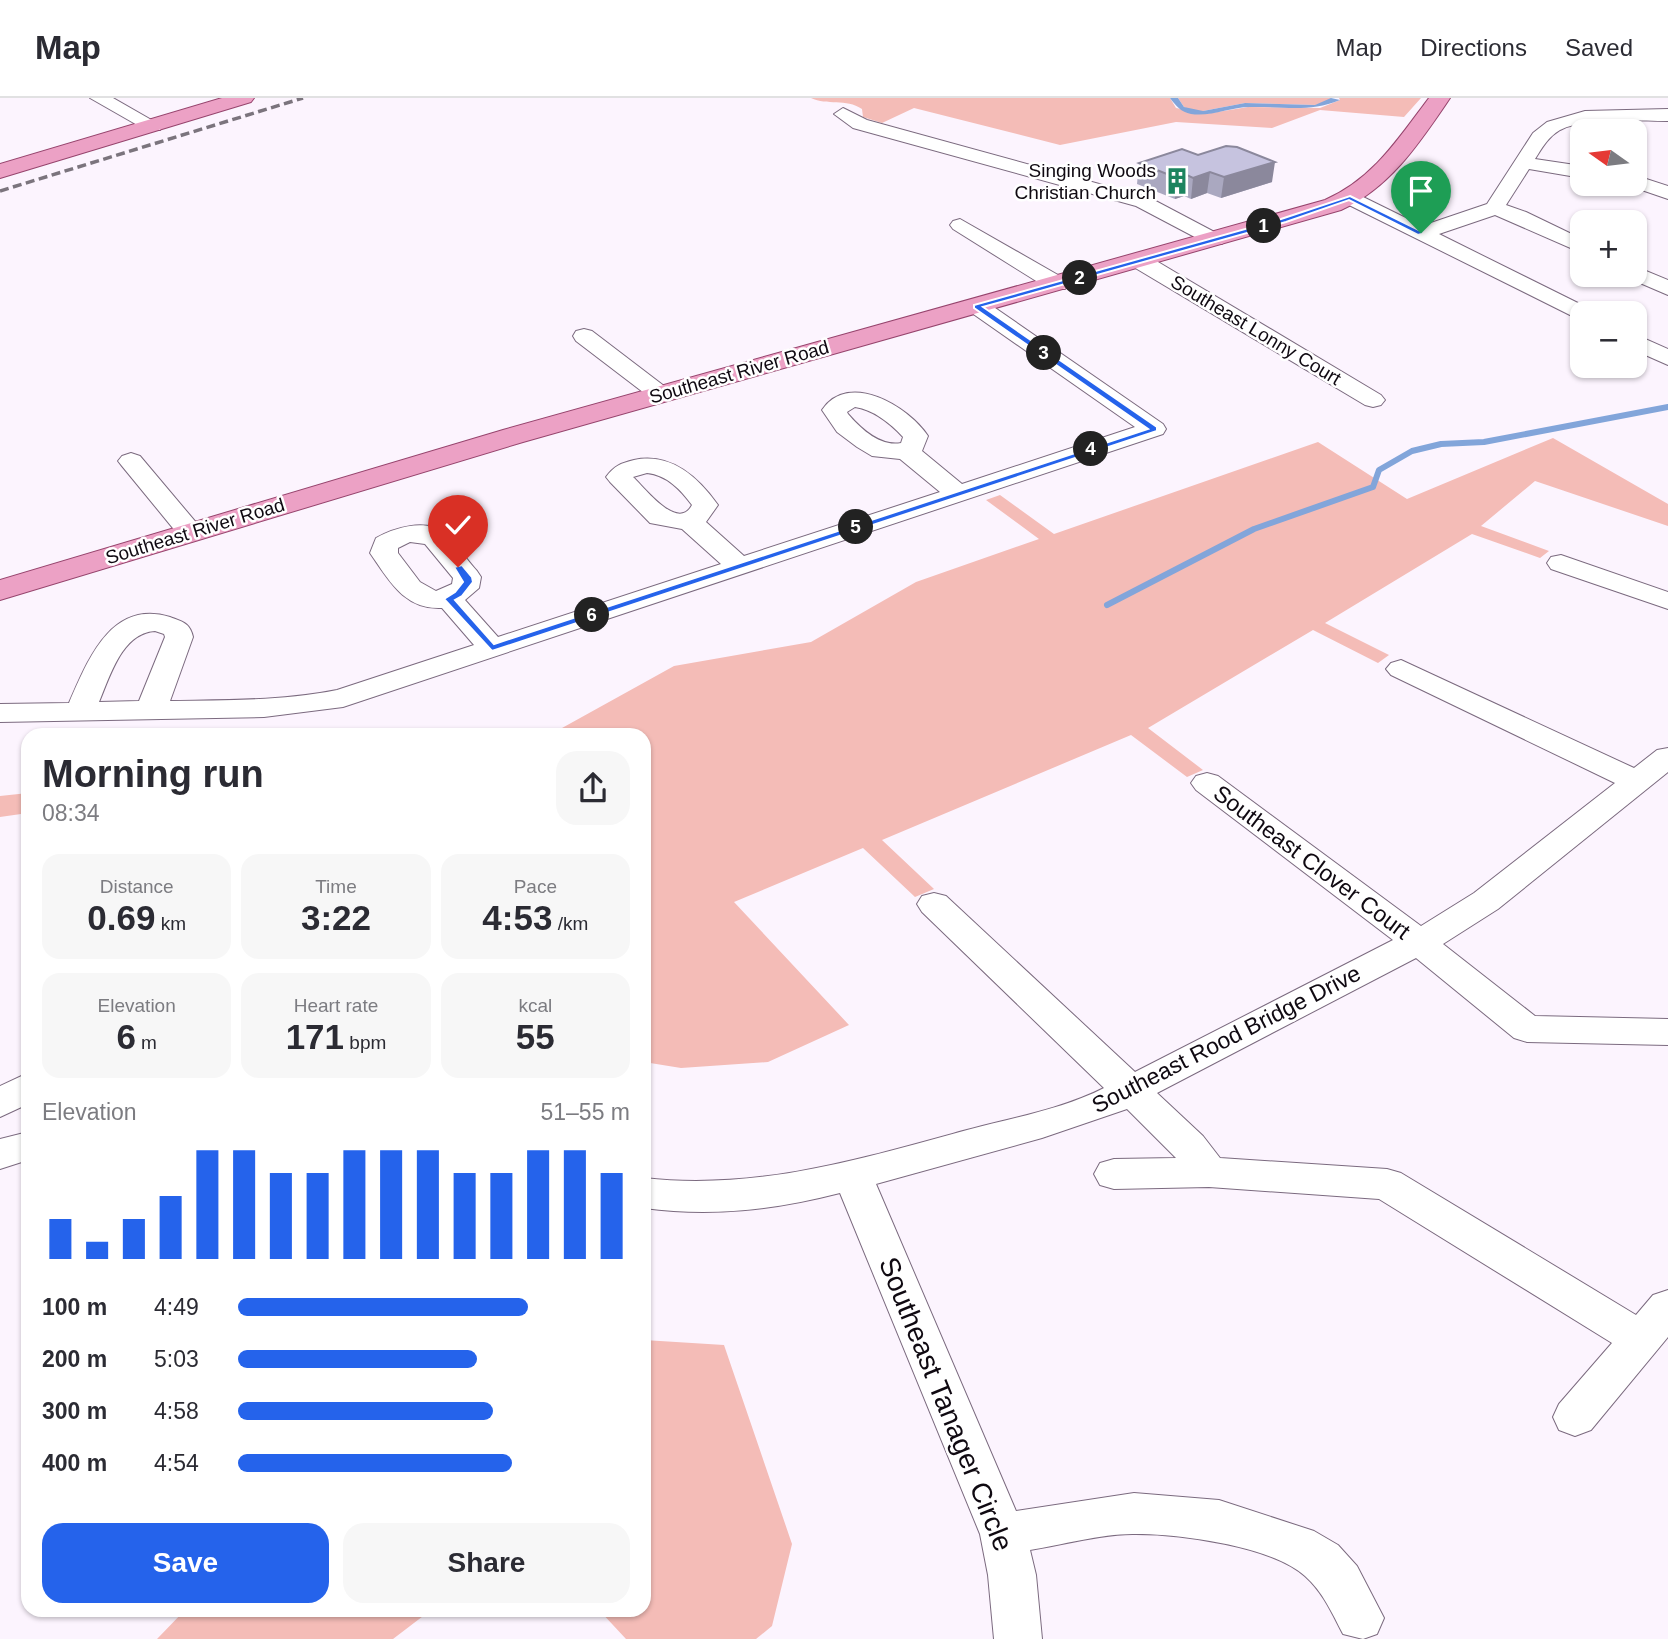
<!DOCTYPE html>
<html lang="en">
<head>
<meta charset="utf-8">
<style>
  :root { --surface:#fff; --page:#f7f7f7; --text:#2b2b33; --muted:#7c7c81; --line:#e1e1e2; --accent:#2563eb }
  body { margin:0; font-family:Arial,sans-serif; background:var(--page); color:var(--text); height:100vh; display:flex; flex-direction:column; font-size:26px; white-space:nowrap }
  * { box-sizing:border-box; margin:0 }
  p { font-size:23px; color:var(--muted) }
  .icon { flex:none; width:38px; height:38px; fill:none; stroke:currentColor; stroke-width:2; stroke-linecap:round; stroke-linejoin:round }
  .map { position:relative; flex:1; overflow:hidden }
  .drawer { position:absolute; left:21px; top:630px; width:630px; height:889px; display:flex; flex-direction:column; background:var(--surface); border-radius:21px; box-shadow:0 2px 5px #0004 }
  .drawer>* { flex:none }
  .needle { width:46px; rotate:284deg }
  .controls { position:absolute; left:1570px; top:21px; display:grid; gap:14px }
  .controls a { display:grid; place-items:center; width:77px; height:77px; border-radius:14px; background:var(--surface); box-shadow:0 2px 5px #0004; font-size:35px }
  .pin { position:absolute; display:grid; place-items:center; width:60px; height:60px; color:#fff; margin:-72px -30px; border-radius:50% 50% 50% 0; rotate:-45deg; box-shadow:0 0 7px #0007 }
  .pin .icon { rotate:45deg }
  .km { position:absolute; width:35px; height:35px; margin:-18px; border-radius:50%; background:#222; color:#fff; font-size:19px; line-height:35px; text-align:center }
  .round { display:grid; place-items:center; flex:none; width:74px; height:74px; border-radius:21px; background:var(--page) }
  .overview { display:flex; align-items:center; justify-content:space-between; height:119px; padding:0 21px }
  h1 { font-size:38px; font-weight:700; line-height:52px }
  .metrics { display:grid; grid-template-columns:repeat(3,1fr); gap:10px; height:119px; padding:7px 21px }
  .metrics div { display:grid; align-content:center; border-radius:18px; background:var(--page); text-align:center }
  .metrics b { font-size:35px; font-weight:700 }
  .metrics small { font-size:19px; font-weight:400 }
  .metrics p { font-size:19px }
  .chart { height:196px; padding:14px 21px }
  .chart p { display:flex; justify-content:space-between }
  .chart svg { width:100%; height:126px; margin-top:7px; stroke:var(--accent); stroke-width:6 }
  .primary-button { display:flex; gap:14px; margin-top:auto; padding:14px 21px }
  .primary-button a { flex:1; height:80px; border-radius:21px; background:var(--accent); color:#fff; font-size:28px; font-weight:700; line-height:80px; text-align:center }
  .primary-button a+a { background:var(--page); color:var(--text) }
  ul { padding:0 21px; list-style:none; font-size:23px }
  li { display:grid; grid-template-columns:112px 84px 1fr; align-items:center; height:52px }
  li i { height:18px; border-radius:9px; background:var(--accent) }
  header { display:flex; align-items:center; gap:42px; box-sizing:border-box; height:98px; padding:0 35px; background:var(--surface); border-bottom:2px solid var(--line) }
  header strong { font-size:33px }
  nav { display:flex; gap:38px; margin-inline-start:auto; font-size:24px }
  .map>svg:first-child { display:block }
  .green { fill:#f4bcb7 }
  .water { fill:#82a5da }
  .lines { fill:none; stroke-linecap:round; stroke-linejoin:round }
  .stream { stroke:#82a5da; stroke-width:6 }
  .minor-casing { stroke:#7b6a7f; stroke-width:2 }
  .major-casing { stroke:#96446d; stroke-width:2 }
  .minor { fill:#fff; fill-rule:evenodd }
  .major { fill:#eca1c5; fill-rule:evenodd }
  .rail { stroke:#7b747d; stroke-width:3.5; stroke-dasharray:9 4.5; stroke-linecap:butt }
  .wall { fill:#aaa8c0 }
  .shaded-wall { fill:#8b889c }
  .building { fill:#c6c3df; stroke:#8b889c; stroke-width:2 }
  .route { fill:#2563eb; stroke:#fff; stroke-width:2 }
  .labels { text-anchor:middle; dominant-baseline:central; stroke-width:5; stroke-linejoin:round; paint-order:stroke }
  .far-poi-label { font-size:19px; fill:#0f0911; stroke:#fff; text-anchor:end }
  .far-street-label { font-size:19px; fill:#0f0911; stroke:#fff }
  .street-label { font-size:23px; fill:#0f0911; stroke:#fff }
  .near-street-label { font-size:28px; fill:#0f0911; stroke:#fff }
</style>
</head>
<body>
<header>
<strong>Map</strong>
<nav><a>Map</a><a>Directions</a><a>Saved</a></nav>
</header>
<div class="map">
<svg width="1668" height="1541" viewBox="0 0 1668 1541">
  <rect width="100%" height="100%" fill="#fcf4fe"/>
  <!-- green -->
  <path class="green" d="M811,0h359l6,10 29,6 43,-7 72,1 20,-8 -1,-2h82l-17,19 -84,-7 -48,18 -96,-6 -116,23 -146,-37 -32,15 -19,-6 -1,-8c-16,-11 -35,-3 -51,-11z
    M1178,0h153v1l-15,6 -71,-2 -42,8h-11l-8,-4z
    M1553,340l115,66v22l-133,-45 -54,45 68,25 -9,7 -68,-24 -147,89 64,32 -11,8 -65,-33 -165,98 55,42 -16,7 -56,-42 -249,105 52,49 -19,8 -52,-49 -129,54 115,123 -81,37 -87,6 -37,-6v-327h-100l9,-2 121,-67 137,-24 105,-60 123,-43 -53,-39 14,-5 54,39 264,-92 89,57z
    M28,695v20l-28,4v-21z
    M644,1242l80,5 68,199 -20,82 -16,13h-130l-27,-29h45z
    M185,1512h246l-38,29h-236z"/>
  <!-- water -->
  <path class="water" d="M1170,0h8l6,9 19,4 42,-8 70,2 16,-7 9,2c-32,13 -57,6 -90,7 -20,0 -39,10 -59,7 -10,-2 -15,-8 -21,-16z"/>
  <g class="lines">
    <!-- stream -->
    <path class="stream" d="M1107,507l147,-76 119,-42 6,-17 33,-19 29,-7 43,-2 184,-35"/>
    <defs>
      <path id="minor" d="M90,0h23l49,28 -2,4h-14z
        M843,10l24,12 283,78 72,38 3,4 -3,4h-14l-72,-38 -283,-78 -19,-14z
        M1668,11v12c-30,0 -81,-5 -108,9 -12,7 -18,18 -25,29l47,7v12l-53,-9 -23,36 20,7 56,27v14l-87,-38 -56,19 151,75 3,4h-11v8l-239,-119 -3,-4 3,-4h14l65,32 65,-22 46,-71 14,-11 38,-11z
        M1634,77l34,11v13l-41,-14 7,-1z
        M960,121l105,60 3,5 -3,5h-16l-96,-60 -3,-4 3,-4z
        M1140,157l8,1 233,139 4,5 -4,5 -8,2 -8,-2 -233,-139 -3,-5 3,-5z
        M1634,168l34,14v15l-42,-18 -1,-2h9z
        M977,201l8,2 178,123 3,5 -3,5 -820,273 -79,10 -264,5v-18l69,-1c19,-43 42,-104 101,-86 13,5 20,6 23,20l-23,64c55,-1 112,0 167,-11l137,-45 -32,-37c-38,2 -53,-28 -72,-55l6,-15c18,-10 50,-20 68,-5 12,10 22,26 33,38l4,6 -2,11 -14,12 33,37 223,-73 -39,-35 -32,-6 -40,-41 -4,-5c8,-11 15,-14 28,-17 37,-8 64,17 84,45l-12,17 38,34 196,-64 -40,-33 -28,-3 -15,-9 -20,-15 -15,-22c27,-40 87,-3 106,26l-6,15 40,33 173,-57 -166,-116 -3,-5 3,-5zM855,309c19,3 35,16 48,30l-2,6c-21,4 -40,-14 -53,-29l-1,-2zM647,375c20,2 34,17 45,32 -14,27 -47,-17 -59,-28zM410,444l15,2 28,34 -1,6 -16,7 -16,-9 -22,-29v-5zM155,533l9,3 1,3 -26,64 -40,1c11,-26 23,-69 56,-71z
        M584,231l8,2 76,58 4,5 -4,5 -8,2 -8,-2 -76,-58 -3,-5 3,-5z
        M1634,236l34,15v16l-34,-15z
        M131,355l9,3 59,70 4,6 -4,6 -9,2 -9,-2 -59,-72 -4,-5 4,-5z
        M1561,457l107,37v17l-117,-40 -4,-6 4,-6z
        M1401,562l233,108 23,-18 11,-2v24l-170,137 -55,35 92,72 133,3v26l-141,-3 -13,-4 -98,-80 -259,135 46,43 17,22 167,11 14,4 235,142 17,-20 15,-5v47l-77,93 -16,6 -16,-6 -6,-13 6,-13 53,-61 -233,-144 -170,-12 -95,2 -14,-4 -6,-11 6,-11 14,-4 62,-1 -49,-49 -85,29 -166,46 140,327 118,-18 85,7 95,31 24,14 19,21 27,52 -7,16 -14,5 -20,-5c-11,-21 -20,-42 -38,-58 -33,-30 -125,-42 -169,-42 -31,-1 -75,11 -106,16l6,25 6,64h-48l-6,-64 -8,-41 -140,-341c-66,17 -129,24 -196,15v-30c112,13 217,-19 323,-48 45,-12 96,-21 137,-42l-182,-176 -5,-8 5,-8 12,-3 12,3 189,176 258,-132 -197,-150 -5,-7 5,-7 11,-3 11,3 203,150 53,-33 141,-110 -224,-108 -5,-6 5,-6z
        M28,975v31l-28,13v-31z
        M28,1034v28l-28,9v-30z"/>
      <path id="major" d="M222,0h32l-3,4 -251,76v-14z
        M1429,0h21c-30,44 -59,89 -109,112l-818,232 -523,158v-20l503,-150 822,-230c48,-21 73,-61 104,-102z"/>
    </defs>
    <!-- minor casing -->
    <use href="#minor" class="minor-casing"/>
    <!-- major casing -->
    <use href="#major" class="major-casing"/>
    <!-- minor -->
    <use href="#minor" class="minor"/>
    <!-- major -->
    <use href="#major" class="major"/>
    <!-- rail -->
    <path class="rail" d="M0,93l303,-93"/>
  </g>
  <!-- wall -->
  <path class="wall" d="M1182,51l90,33 -51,16 -14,-5 -16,6 -7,-3 -9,3 -38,-15 2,-21z"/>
  <!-- shaded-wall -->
  <path class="shaded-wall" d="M1275,64l-3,20 -51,16 3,-21z
    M1210,74l-3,21 -16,6 2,-21z
    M1187,77l-3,21 -9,3 2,-21z"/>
  <!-- building -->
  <path class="building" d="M1226,48l11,1 38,15 -51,15 -14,-5 -17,6 -6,-3 -10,3 -38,-15 43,-14 16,6z"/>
  <!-- route -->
  <path class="route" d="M1350,98l75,37 -7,2 -69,-35 -63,22 -303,85 174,120v4l-665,220 -48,-52 11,-7 8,-10 -9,-15 8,-2 10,12 1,5 -11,14 -7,4 39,44 654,-215 -174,-121v-3l307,-86z"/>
  <!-- icons -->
  <defs>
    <symbol id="building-bare" viewBox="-9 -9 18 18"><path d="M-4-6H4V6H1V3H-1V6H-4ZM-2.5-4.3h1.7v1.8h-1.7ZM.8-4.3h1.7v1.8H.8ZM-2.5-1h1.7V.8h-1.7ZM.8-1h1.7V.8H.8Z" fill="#1c845f" stroke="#fff" stroke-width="2.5" paint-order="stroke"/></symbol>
  </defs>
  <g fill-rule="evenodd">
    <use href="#building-bare" x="1158" y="64" width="38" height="38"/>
  </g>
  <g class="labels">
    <!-- far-poi labels -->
    <g class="far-poi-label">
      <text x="1156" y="72">Singing Woods<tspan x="1156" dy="22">Christian Church</tspan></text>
    </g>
    <!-- far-street labels -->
    <g class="far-street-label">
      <text transform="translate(1256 232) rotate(31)">Southeast Lonny Court</text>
      <text transform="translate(739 274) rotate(-16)">Southeast River Road</text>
      <text transform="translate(195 433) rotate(-17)">Southeast River Road</text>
    </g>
    <!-- street labels -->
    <g class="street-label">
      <text transform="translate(1312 764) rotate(37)">Southeast Clover Court</text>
      <text transform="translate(1226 941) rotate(-27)">Southeast Rood Bridge Drive</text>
    </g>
    <!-- near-street labels -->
    <g class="near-street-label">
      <text transform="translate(946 1306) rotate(68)">Southeast Tanager Circle</text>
    </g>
  </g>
</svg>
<div class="controls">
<a><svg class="needle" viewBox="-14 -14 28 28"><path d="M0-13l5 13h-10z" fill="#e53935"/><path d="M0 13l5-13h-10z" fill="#7c7c81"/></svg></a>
<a>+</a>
<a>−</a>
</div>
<div class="pin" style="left:1421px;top:135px;background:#1e9e55"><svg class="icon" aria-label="arrive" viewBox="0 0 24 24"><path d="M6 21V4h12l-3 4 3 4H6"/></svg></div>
<div class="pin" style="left:458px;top:469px;background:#d93025"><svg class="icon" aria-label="check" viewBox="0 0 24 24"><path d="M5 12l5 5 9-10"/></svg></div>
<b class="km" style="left:1264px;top:128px">1</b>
<b class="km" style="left:1080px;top:180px">2</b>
<b class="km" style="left:1044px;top:255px">3</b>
<b class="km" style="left:1091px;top:351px">4</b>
<b class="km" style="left:856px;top:429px">5</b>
<b class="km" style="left:592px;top:517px">6</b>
<section class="drawer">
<div class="overview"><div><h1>Morning run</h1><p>08:34</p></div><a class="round"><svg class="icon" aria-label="share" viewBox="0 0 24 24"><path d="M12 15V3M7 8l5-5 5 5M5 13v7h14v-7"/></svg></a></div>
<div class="metrics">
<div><p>Distance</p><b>0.69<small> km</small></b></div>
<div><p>Time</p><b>3:22</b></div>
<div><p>Pace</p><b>4:53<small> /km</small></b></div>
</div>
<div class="metrics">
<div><p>Elevation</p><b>6<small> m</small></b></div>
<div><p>Heart rate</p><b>171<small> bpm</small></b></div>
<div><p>kcal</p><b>55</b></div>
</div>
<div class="chart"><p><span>Elevation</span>51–55 m</p>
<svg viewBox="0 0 160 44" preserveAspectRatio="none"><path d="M5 44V30M15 44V38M25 44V30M35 44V22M45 44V6M55 44V6M65 44V14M75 44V14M85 44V6M95 44V6M105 44V6M115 44V14M125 44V14M135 44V6M145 44V6M155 44V14"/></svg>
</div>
<ul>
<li><b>100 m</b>4:49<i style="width:74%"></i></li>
<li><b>200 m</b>5:03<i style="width:61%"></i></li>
<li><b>300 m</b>4:58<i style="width:65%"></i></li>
<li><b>400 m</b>4:54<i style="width:70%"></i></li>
</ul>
<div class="primary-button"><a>Save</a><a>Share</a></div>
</section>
</div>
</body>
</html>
